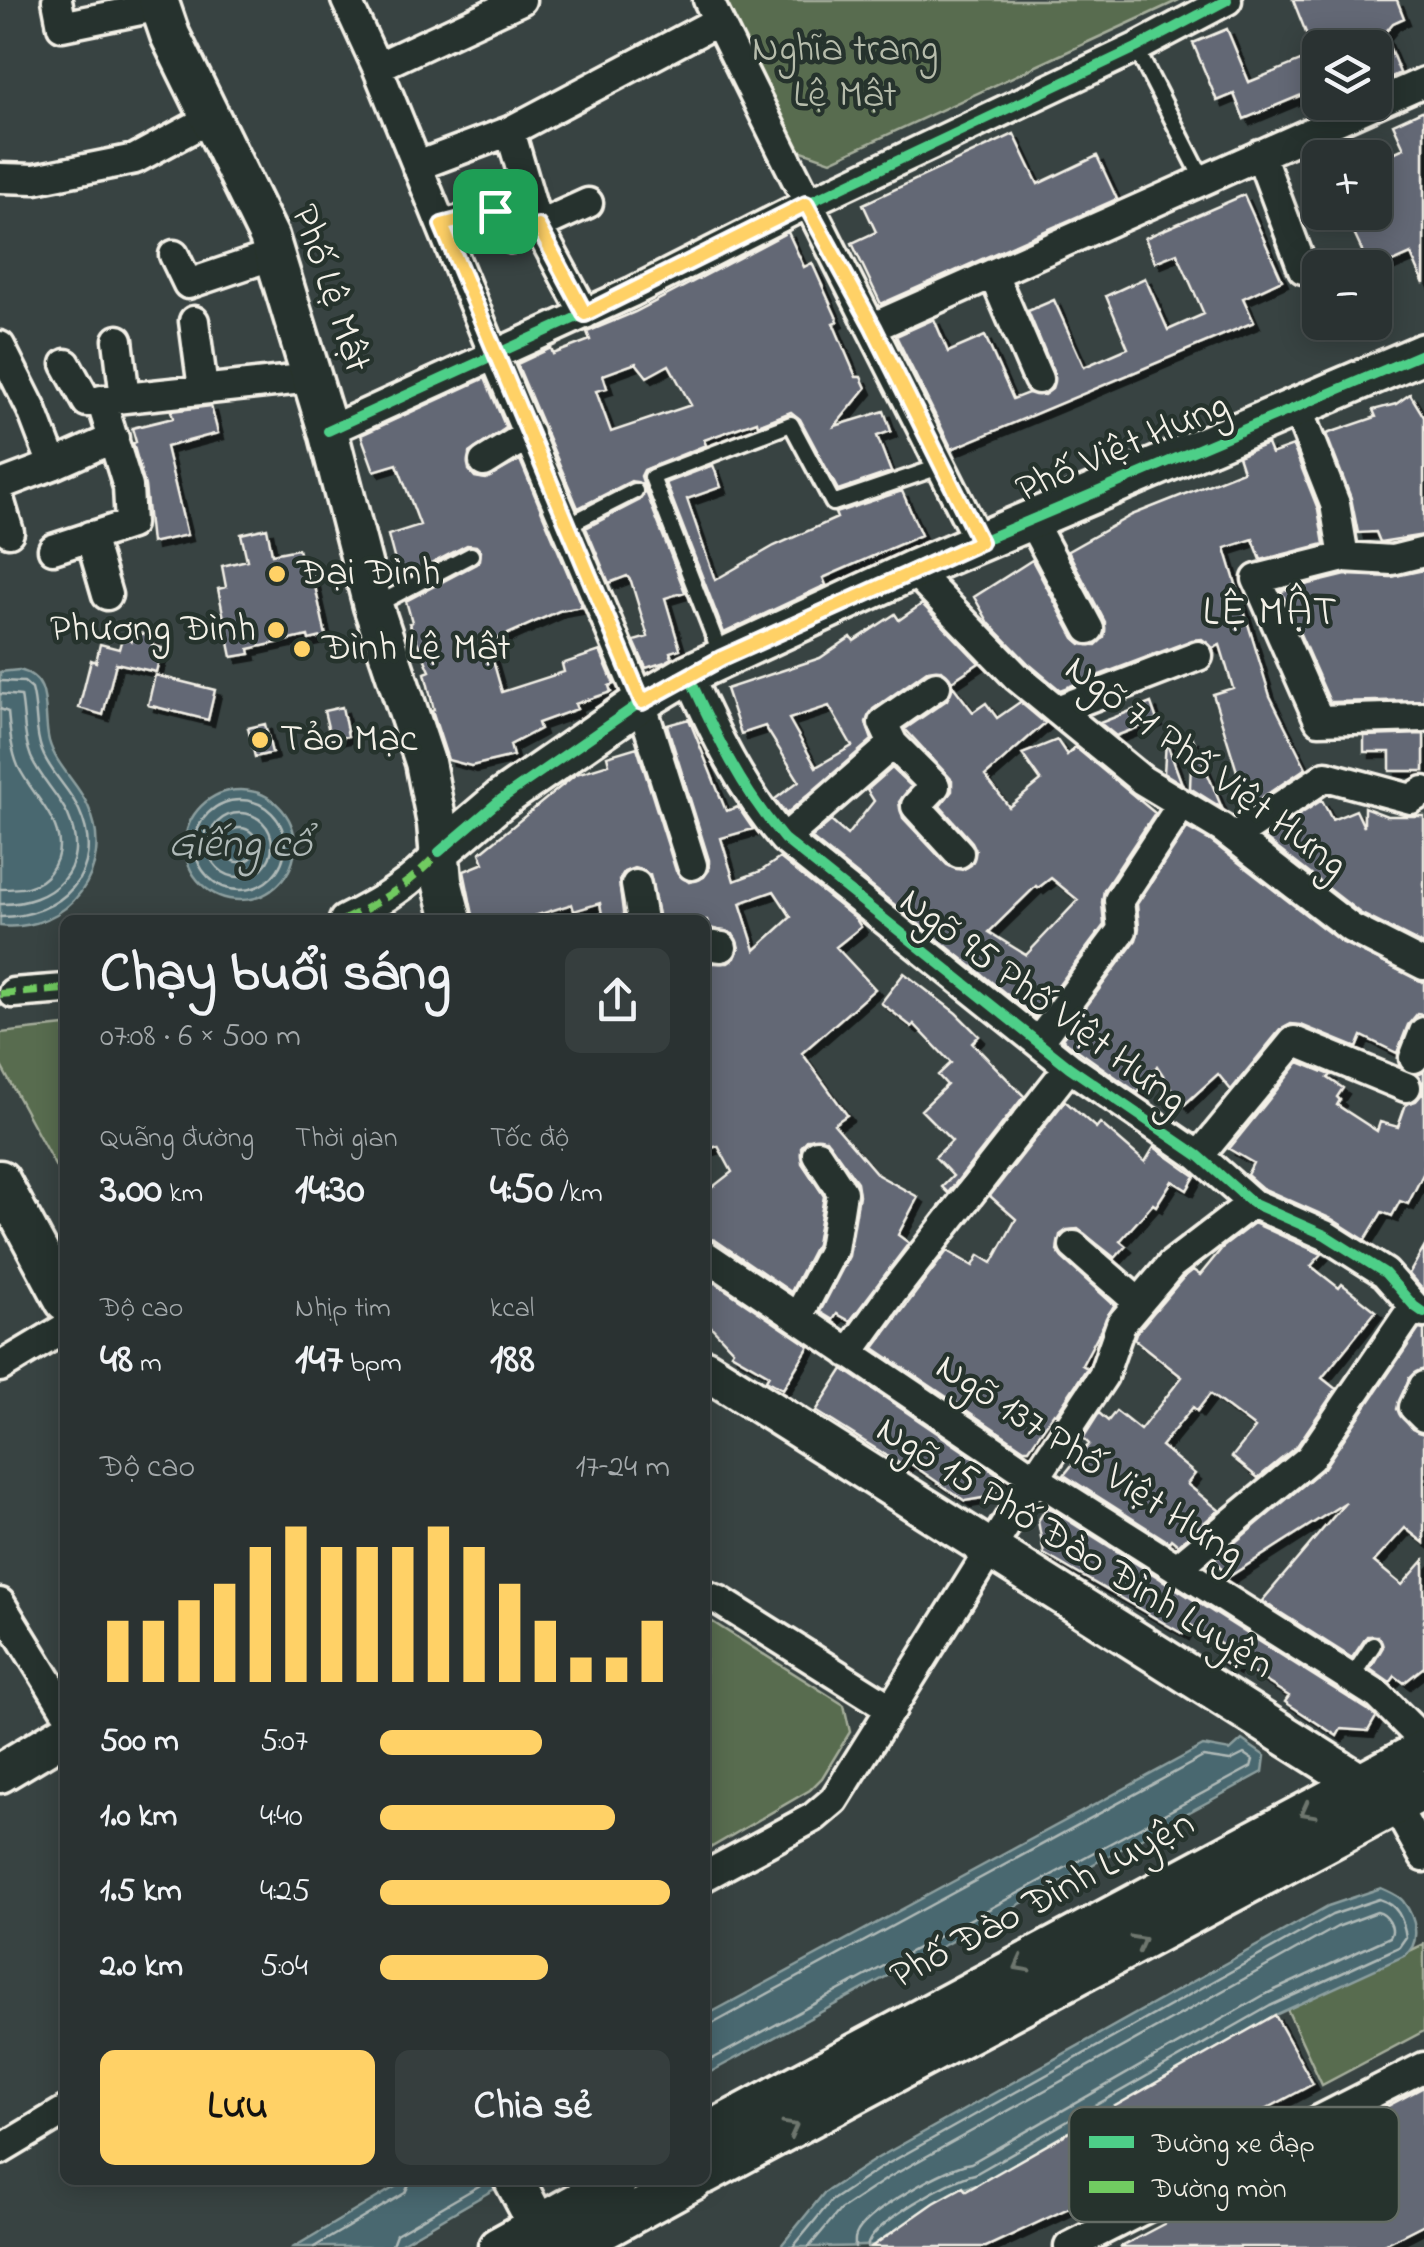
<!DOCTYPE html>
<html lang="vi">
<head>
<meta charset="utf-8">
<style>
  :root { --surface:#2a3232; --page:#363e3e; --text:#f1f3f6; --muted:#a5aaac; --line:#464d4d; --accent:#ffd166 }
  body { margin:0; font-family:"Indie Flower",sans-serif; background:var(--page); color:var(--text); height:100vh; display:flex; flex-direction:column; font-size:38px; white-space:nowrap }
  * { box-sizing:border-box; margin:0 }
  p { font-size:32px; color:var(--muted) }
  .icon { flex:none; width:55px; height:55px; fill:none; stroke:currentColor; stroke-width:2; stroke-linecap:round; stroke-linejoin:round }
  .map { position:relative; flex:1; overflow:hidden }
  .panel { position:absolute; left:60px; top:915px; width:650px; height:1270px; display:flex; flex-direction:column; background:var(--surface); border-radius:15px; box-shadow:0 5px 25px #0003,0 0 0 2px var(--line) }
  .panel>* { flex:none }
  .buttons { position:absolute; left:1302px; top:30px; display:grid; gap:20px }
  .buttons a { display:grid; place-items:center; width:90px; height:90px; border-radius:15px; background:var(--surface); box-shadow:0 5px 25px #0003,0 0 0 2px var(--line); font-size:50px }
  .pin { position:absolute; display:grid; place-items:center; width:85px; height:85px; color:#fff; margin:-42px; border-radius:20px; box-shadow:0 5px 15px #0006 }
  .round { display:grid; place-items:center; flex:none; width:105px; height:105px; border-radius:15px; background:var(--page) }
  .headline { display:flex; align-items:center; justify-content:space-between; height:170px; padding:0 40px }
  h1 { font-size:55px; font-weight:700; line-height:75px }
  .figures { display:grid; grid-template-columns:repeat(3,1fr); gap:15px; height:170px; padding:10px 40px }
  .figures div { display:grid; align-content:center }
  .figures b { font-size:42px; font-weight:700 }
  .figures small { font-size:28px; font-weight:400 }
  .figures p { font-size:28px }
  .chart { height:280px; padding:20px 40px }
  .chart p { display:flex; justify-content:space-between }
  .chart svg { width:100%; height:180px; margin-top:10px; stroke:var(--accent); stroke-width:6 }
  .cta { display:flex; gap:20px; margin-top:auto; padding:20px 40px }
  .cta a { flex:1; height:115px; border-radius:15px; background:var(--accent); color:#111; font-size:40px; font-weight:700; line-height:115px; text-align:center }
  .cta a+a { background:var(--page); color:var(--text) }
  ul { padding:0 40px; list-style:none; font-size:32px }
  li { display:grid; grid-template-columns:160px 120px 1fr; align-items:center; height:75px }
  li i { height:25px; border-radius:12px; background:var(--accent) }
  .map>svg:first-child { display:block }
  .green { fill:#596c4f; stroke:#a6ae9c; stroke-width:2.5 }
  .water { fill:#49686f; stroke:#8d9f9f; stroke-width:2.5 }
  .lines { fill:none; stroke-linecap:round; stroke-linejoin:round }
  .shore { stroke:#b0bab8; stroke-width:2.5 }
  .building { fill:#636774; stroke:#f4f1e8; stroke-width:2.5; fill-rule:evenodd; filter:url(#shadow) }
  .lane-casing { stroke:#f4f1e8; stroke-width:21 }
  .street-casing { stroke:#f4f1e8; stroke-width:35 }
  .secondary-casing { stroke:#f4f1e8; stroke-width:45 }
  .lane { stroke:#26332d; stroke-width:14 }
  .street { stroke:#26332d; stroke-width:28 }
  .secondary { stroke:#26332d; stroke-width:38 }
  .quiet { stroke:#71cb61; stroke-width:8; stroke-dasharray:15 8; stroke-linecap:butt }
  .cycleway-casing { stroke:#26332d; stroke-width:16 }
  .cycleway { stroke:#4dcf88; stroke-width:10 }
  .oneway { stroke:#6e766e }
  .route-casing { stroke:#fff; stroke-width:20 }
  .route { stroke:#ffd166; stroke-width:12 }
  .poi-dot { fill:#ffd166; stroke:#26332d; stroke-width:4 }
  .labels { text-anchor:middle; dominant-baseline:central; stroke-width:9; stroke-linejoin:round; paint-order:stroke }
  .park-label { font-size:40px; fill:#b6bcab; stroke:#26332d }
  .street-label { font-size:40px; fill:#f4f1e8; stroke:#26332d }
  .poi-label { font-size:40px; fill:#f4f1e8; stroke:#26332d; text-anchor:start }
  .neighbourhood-label { font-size:42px; letter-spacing:2.5px; fill:#f4f1e8; stroke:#26332d }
  .water-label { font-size:42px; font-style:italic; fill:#b0bab8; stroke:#26332d }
  .key { fill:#26332d; stroke:#646c65; stroke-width:2.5 }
  .key-label { font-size:28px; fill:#f4f1e8 }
</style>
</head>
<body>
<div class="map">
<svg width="1424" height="2247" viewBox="0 0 1424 2247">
  <defs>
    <filter id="shadow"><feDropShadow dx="6" dy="6" stdDeviation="0" flood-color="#0009"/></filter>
  </defs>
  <rect width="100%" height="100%" fill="#384342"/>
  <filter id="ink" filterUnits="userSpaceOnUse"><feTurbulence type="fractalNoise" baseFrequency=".01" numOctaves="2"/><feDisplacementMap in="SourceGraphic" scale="20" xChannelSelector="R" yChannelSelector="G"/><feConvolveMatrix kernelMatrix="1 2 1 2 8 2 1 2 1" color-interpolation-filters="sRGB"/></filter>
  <g filter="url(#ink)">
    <!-- green -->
    <path class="green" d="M724,0h455l-348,161 -32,-11z
      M65,1026v158l-65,-120v-31z
      M705,1621h6l133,84 6,27 -28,46 -12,12 -105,61z
      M1424,1944v87l-102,54 -35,-76z"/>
    <!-- water -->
    <path class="water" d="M19,670c35,8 23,44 30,71 7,25 29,42 39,65 29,64 -20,127 -88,120v-254z
      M185 845a55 55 0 1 1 110 0a55 55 0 1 1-110 0Z
      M1242,1740l23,16 -2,16 -558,303v-59l498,-270 27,5z
      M1381,1888c8,4 17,7 22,13 13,17 19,42 1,55l-129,59 -297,170c-41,6 -68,40 -103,60 -10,2 -78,2 -95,2l44,-54 52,-34 452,-253z
      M407,2180h103l-116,67h-100z"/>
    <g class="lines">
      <!-- shore -->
      <path class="shore" d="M0,681l24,1 8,7c6,20 2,42 10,62 8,22 28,38 37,59 29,63 -18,107 -79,107
        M0,694l21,2c4,20 2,41 10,61 9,21 27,37 37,58 24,55 -16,90 -68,89
        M0,709l8,3c2,19 3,37 10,54 16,34 60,67 32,106 -12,17 -31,17 -50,17
        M195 845a45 45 0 1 1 90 0a45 45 0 1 1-90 0Z
        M208 845a32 32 0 1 1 64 0a32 32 0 1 1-64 0Z
        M223 845a17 17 0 1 1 34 0a17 17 0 1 1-34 0Z
        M705,2024l9,-1 489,-266 27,4 14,-7 9,6 -2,7 -546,296
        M314,2247l91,-54 6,-13
        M391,2247l5,-13 93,-54
        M793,2247l38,-46 51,-34 450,-252 47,-16c19,6 24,19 27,38l-7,10 -129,59 -295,168c-24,5 -104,49 -108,73
        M809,2247l31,-37 48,-32 449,-251 40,-15c10,2 19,16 13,25l-126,58 -293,168c-25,4 -100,47 -113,68 -4,7 -3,9 -3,16"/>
    </g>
    <!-- building -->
    <path class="building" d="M1293,0h104l7,18 -11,5 -9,11 16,39 -25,12v-37h-63z
      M1227,29l22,53 71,-29v56l-8,4 -8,-19 -60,25 -10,-25 -17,7 -24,-58z
      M1424,110v174l-13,-30 -36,16v-2h-5l-26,-56h31v-51l29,-13 -11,-24z
      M1014,134l24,50 59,-28 20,43 -236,105 -29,-61 24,-11 -13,-28z
      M1244,195l38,85 -39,18 11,24 -302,127 -56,-113 38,-17 14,33 37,-16 28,63 15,-6 16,2 8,-6 2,-16 -26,-62 26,-11 30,67 44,-19 -22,-52 39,-18 23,52 36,-16 -27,-61 -22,9 -10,-24z
      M788,232l16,35 8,-4 26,58 -5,2 23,54h5l5,11 -31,38 49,-15 7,20 -14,5 14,36 -53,18 -38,-71 -9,-7 -33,13 -1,-4 -53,19 2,5 -62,25 -3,6 3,9 -13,-4 -53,27 -61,-144 34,-16 2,6 37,-14 -3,-8 48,-20zM636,363l11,14 22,-12 22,40 -80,27 -15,-41 11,-3 -4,-13z
      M485,378l21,50 -37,25v17l6,7 11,2 34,-19 62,147 -23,4 -71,32 14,49 62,-20 -2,-8 38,-13 14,33 -5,2 2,6 -36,12 2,5 -39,14 2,6 -30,16 3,11 -42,10 -23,-6 -16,-49 2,-1 -9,-37 5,-2 -21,-48 3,-1 -6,-21 70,-37 4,-4 1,-9 -5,-5 -9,-1 -67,35 -12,-45 32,-10 -23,-61 -23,7 -13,-36z
      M1410,394l14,23v118l-44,7 -4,-10 -18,1 -7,-35 -25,-64 50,-17 -3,-7 23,-6z
      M211,406l7,27 -52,14 21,88 -36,8 -6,-57 -12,-43 3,-1 -4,-14 41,-10 -2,-7z
      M1267,444l4,10 22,-8 25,63 6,35 -63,16 -8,-21 -28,9 45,148 36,72 -58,39 -35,-113 20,-6 -13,-43 -7,3 -11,-9 -10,1 -132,50 -31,-26 -40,-41 -15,-26 58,-37 42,78 7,6 15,1 8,-8 1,-15 -37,-71 64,-36 111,-44 -5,-15z
      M713,465l8,22 -34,12 28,81 59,-34 63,-28 -2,-5 67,-22 19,44 -98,43 3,7 -102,48 -58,-150z
      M645,489l40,103 -20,6 15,51 -10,3 2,6 -7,4 -19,6 -12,-27 14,-4 -17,-56 -4,-5 -18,7 -23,-55 54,-28z
      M267,528l5,26 26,-5 5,21 8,-2 15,68 -17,4 -1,-4 -59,13 1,5 -18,3 -14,-68 8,-2 -4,-21 25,-6 -6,-26z
      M1424,570v130l-94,2 -49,-111 65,-16 45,2z
      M922,604l57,59 -27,18 -10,-11 -15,1 -54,38 -7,13 6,18 -86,74 -11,-15 24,-18 -34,-55 -24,8 -15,-45 94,-31 31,-21 3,4 41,-27 4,6zM829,706l23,40 -36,21 -27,-48z
      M134,632l20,4 -2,9 10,3 -6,24 -40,-9 -13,52 -24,-7 12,-48 5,2 4,-18 19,5 3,-11 10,3z
      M155,675l60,15 -7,30 -60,-15z
      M953,686l20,26 13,-9 11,15 23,-16 25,21 -60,53 24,31 32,-26 -19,-27 35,-14 10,15 8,-8 80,66 -51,77 -2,12 2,23 -69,92 -224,-179 20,-17 16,14 27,-34 -7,-11 25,-22 19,18 -12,16 4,16 44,47 15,5 9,-5 5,-15 -4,-8 -32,-36 12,-15v-11l-47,-51 42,-29zM1051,878l27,22 -52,55 -37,-23 47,-46 2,2z
      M1151,703l6,17 -41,16 -16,-13z
      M342,707l6,29 -17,4 -7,-29z
      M689,719l37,92 12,-4 15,22 -32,9 13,43 27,-10 19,-13 76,61 5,8 -25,20 39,42 -73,64 45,62 -13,9 44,51 40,22 -20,38 11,8 -59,78 -13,-7 -4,6 -13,-8 29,-56 10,-61 -2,-13 -31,-43h-18l-7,8 1,16 22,33 -8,48 -25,48 -76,-52 -10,-2v-45l27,-21 -14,-26 -13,4v-187h23l7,-5 4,-10 -6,-14 -23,-6 -3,-8h-48l-9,-45 -16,-7 -10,4 -5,8 5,40h-21l-3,-17 -26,8 -2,-7 -50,16h-48l-10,-49 20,-8 -4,-10 96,-79 33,-10 -2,-8 30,-9 39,124 13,11 15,-5 5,-7v-10l-42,-135zM774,891l17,26 -36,33 -15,-47z
      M265,724l7,29 -17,4 -7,-29z
      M1424,734v37h-34v-19h-26v-16z
      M1192,736l30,72 -32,-20z
      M1166,741l16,43 -18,-11z
      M1322,800l10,20 24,-10 8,17v-20l23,9h37v129l-64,-32 -96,-75z
      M1187,828l25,14 129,100 83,40v33l-7,-1 -9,11 -11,28 -35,-17 -5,12 -56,-23 -10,-1 -11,6 -49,60 -13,-16 -35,32 -26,-40 -19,27 -76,-54 74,-99 3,-12 -2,-24z
      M904,973l52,40 23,23 -7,7 52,53 -76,97 -6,-6 11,-11 -18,-19 17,-16 -31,-31 26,-25 -9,-10 13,-12 -37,-39 -2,3 -31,-24z
      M1299,1062l32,13 -3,3 15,10 -6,9 3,3 -3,5 40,26 3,-9 18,5 8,-23 10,-3 6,-7 1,-10 -5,-9 6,-3v100l-16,32 -8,-3 -8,15 -10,-4 -17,28 -33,-21 -70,-31 -15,-13 6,-12 -24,-14z
      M1065,1101l31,27 4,-5 45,39 9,-15 41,29 -8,14 -15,-9 -16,25 -3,-2 -33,37 6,5 -11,12 -37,-29 -11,1 -7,5 -3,16 5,7 52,47 -32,60 5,3 -31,46 -2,-1 -25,36h-5l-150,-101 73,-97 26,15 6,-11 13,8 24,-44 -26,-23z
      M1254,1223l68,31 -11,12 28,22 3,-4 34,27 -54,67 14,11 -39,57 -39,32 -26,-21 23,-29 -45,-34 -13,17 -4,-4 -32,39 34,28 -8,10 32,26 -41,35 -7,-6 -2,3 -105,-67 25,-31 -6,-6 16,-25 9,8 8,-10 24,19 42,-53 -48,-38 2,-6 47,-55 10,-8 7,5 23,-28z
      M1424,1248v43l-15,-17z
      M705,1276l104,70 -26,43 -17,-9 3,-5 -38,-22 2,-3 -28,-30z
      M1419,1329l5,1v39l-15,9 -12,31 15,20 12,5v109l-19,-15 -31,34 28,23 22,-25v107l-20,16 -9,-7 -5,7 -20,-14 13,-22 -5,-11h-11l-15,22 -90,-57 84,-99 -119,76 -12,-19 109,-91z
      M843,1369l162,110 -11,17 -29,5 -57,-39 -3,5 -89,-56z
      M1047,1507l321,203 8,7 -8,14 -27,-2 -4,7 -52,-34 4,-6 -52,-33 -3,6 -17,-10 8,-12 -36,-23 -6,10 -139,-80 -6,-33z
      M1275,2015l38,69 -142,76 -185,87h-115l63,-44 29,-16 3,4z
      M1424,2087v137l-45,23h-259z"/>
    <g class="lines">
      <defs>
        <path id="lane" d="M1136,48l67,132
          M568,525l67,-34
          M374,606l97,-51
          M721,655l-69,-178 139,-53 42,79 109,-37
          M1351,1678l22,-33"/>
        <path id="street" d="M57,0l5,26 98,-20
          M346,0l31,67 118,290 146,345 51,163
          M708,0c88,182 181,361 271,542
          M377,67l144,-67
          M510,131l28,96 47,87
          M1260,154l43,115
          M417,166l93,-35 208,-110
          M0,178l35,1 100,-20 76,-41
          M442,225l53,-14 16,27 77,-35
          M174,255l14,29 86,-29
          M993,274l45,105
          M194,321l9,68
          M873,327l551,-245
          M118,340l7,58
          M0,346l32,64 21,55 61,-27
          M66,364l21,38 225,-24
          M1297,408l38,96 9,53
          M328,431l304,-139 174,-88 330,-156 91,-48
          M484,462l45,-28
          M0,485l53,-20
          M0,502l9,30
          M1031,520l58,109
          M90,536l17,59
          M53,549l77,-25 -2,-37 -27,-87
          M1424,552l-32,8 -48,-3 -87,22 62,141 105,-3
          M913,570l104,107 125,103 80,48 129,100 73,37
          M688,674c27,60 53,115 96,165l285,228 130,89 53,47 73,32 60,38 29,33 10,7
          M936,686l-53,37 10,21 42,42 -19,20 43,47
          M1057,710l141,-54
          M1234,837l92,-61 85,23 13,-8
          M784,839l109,-95
          M636,885l6,35
          M344,920c38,-19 67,-36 95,-68
          M705,945l17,2
          M13,993l52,-4
          M1038,1042l84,-112 -3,-30 63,-96
          M1414,1058l10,-26
          M1199,1156l95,-115 112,46
          M1074,1246l64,56
          M705,1255l330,223 344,218 45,45
          M798,1317l35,-68 9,-57 -25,-38
          M849,1353l43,-60 177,-226
          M0,1367l65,-39
          M1424,1386l-10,21 10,10
          M1177,1568l133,-110 104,-152
          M705,1595l15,6 172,108
          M0,1603l65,106
          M1395,1805l29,52
          M705,1876l109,-59 20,-17 201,-322 68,-102 18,-52 50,-59 81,-62
          M0,2150l65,-39
          M1069,2247l355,-180"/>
        <path id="secondary" d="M158,0l12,35 99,202 59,194 45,175 52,156 12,62 5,57 10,39
          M439,852l61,-52 141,-98 47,-28 225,-104 511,-217
          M0,1180l65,121
          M705,1369l690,436
          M0,1773l65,-39
          M705,2134l719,-385
          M705,2174l719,-384
          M514,2180l34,64
          M498,2247l120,-67
          M572,2247l122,-67"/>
      </defs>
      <!-- lane casing -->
      <use href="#lane" class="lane-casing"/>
      <!-- street casing -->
      <use href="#street" class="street-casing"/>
      <!-- secondary casing -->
      <use href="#secondary" class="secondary-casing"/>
      <!-- lane -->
      <use href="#lane" class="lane"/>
      <!-- street -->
      <use href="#street" class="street"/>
      <!-- secondary -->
      <use href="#secondary" class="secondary"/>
      <!-- quiet -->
      <path class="quiet" d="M344,920c38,-19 67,-36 95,-68
        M0,994l65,-5"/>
      <defs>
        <path id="cycleway" d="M328,431l304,-139 174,-88 330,-156 91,-48
          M688,674c27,60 53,115 96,165l285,228 130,89 53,47 73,32 60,38 29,33 10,7
          M439,852l61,-52 141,-98 47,-28 225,-104 511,-217"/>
      </defs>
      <!-- cycleway casing -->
      <use href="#cycleway" class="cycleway-casing"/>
      <!-- cycleway -->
      <use href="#cycleway" class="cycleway"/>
    </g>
    <!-- one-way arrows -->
    <defs><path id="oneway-chevron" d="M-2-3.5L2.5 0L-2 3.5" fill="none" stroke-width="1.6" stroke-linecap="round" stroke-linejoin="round" transform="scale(2.5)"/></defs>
    <g class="oneway">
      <use href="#oneway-chevron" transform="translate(1307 1811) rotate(152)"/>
      <use href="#oneway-chevron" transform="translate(1139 1942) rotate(-28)"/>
      <use href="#oneway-chevron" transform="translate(1021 1965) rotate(152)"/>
      <use href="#oneway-chevron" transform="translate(791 2128) rotate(-28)"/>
    </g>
  </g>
  <g class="lines" filter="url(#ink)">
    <defs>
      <path id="route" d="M806,204l67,123 107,215 -258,116 -80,44 -200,-477 53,-14 17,27 26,-12 47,88z"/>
    </defs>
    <!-- route casing -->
    <use href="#route" class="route-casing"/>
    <!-- route -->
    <use href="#route" class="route"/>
  </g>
  <!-- markers -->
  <g class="poi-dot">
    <circle cx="277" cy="574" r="10"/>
    <circle cx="276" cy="630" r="10"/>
    <circle cx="302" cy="649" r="10"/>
    <circle cx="260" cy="740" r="10"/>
  </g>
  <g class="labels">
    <!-- park labels -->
    <g class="park-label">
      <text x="845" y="50">Nghĩa trang<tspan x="845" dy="46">Lệ Mật</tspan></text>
    </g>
    <!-- street labels -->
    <g class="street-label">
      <text transform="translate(329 289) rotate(71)">Phố Lệ Mật</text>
      <text transform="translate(1123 449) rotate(-23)">Phố Việt Hưng</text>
      <text transform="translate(1205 768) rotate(37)">Ngõ 71 Phố Việt Hưng</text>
      <text transform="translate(1042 1002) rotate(37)">Ngõ 95 Phố Việt Hưng</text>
      <text transform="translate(1089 1462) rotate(33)">Ngõ 137 Phố Việt Hưng</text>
      <text transform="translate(1074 1549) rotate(32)">Ngõ 15 Phố Đào Đình Luyện</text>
      <text transform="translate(1043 1901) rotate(-28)">Phố Đào Đình Luyện</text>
    </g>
    <!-- poi labels -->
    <g class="poi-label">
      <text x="297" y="574">Đại Đình</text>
      <text x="256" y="630" text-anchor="end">Phương Đình</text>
      <text x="322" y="649">Đình Lệ Mật</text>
      <text x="280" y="740">Tảo Mạc</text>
    </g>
    <!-- neighbourhood labels -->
    <g class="neighbourhood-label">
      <text x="1271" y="613">LỆ MẬT</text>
    </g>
    <!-- water labels -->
    <g class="water-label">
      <text x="240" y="845">Giếng cổ</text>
    </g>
  </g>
  <!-- legend -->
  <rect x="1069" y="2107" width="330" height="115" rx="15" class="key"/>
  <rect x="1089" y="2136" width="45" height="12" fill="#4dcf88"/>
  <rect x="1089" y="2181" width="45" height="12" fill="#71cb61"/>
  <g class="key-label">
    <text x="1152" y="2152">Đường xe đạp</text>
    <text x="1152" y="2197">Đường mòn</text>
  </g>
</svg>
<div class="buttons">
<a><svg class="icon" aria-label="layers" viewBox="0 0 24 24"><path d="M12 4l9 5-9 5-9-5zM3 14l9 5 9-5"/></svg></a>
<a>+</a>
<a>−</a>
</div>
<div class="pin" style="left:495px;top:211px;background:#1e9e55"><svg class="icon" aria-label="arrive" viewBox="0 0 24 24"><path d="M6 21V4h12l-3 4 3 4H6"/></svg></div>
<section class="panel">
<div class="headline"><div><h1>Chạy buổi sáng</h1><p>07:08 · 6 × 500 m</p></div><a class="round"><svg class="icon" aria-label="share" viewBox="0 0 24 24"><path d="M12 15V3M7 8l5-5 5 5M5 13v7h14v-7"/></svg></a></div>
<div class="figures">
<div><p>Quãng đường</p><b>3.00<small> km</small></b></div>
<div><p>Thời gian</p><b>14:30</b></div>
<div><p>Tốc độ</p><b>4:50<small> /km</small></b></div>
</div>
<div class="figures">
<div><p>Độ cao</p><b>48<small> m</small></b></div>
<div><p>Nhịp tim</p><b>147<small> bpm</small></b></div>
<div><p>kcal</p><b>188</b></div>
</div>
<div class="chart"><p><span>Độ cao</span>17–24 m</p>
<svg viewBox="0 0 160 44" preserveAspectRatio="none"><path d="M5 44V29M15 44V29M25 44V24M35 44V20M45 44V11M55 44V6M65 44V11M75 44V11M85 44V11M95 44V6M105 44V11M115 44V20M125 44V29M135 44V38M145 44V38M155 44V29"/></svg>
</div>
<ul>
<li><b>500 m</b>5:07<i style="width:56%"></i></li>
<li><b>1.0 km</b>4:40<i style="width:81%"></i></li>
<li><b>1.5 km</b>4:25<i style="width:100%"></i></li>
<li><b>2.0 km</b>5:04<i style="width:58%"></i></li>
</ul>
<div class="cta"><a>Lưu</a><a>Chia sẻ</a></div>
</section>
</div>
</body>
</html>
